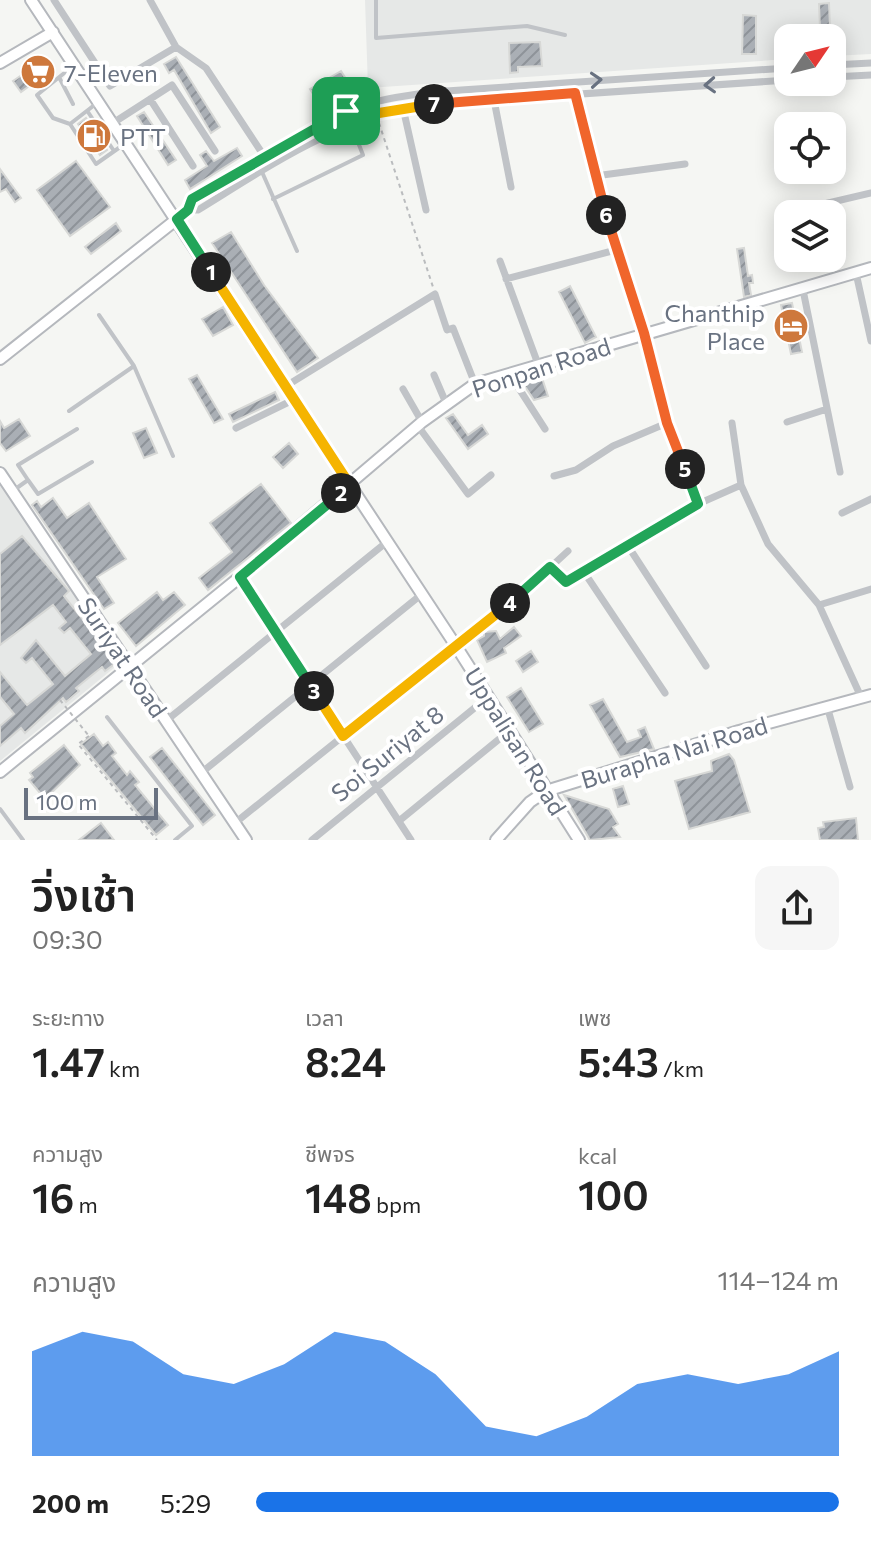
<!DOCTYPE html>
<html lang="th">
<head>
<meta charset="utf-8">
<style>
  :root { --surface:#fff; --page:#f6f6f6; --text:#222; --muted:#767676; --accent:#1a73e8 }
  body { margin:0; font-family:Commissioner,"Noto Sans Thai",sans-serif; background:var(--page); color:var(--text); height:100vh; display:flex; flex-direction:column; font-size:30px; white-space:nowrap }
  * { box-sizing:border-box; margin:0 }
  p { font-size:26px; color:var(--muted) }
  .icon { flex:none; width:44px; height:44px; fill:none; stroke:currentColor; stroke-width:2; stroke-linecap:round; stroke-linejoin:round }
  .map { position:relative; height:840px; overflow:hidden }
  .sheet { display:flex; flex-direction:column; background:var(--surface); flex:1 }
  .sheet>* { flex:none }
  .needle { width:52px; rotate:55deg }
  .buttons { position:absolute; left:774px; top:24px; display:grid; gap:16px }
  .buttons a { display:grid; place-items:center; width:72px; height:72px; border-radius:16px; background:var(--surface); box-shadow:0 4px 20px #0003; font-size:40px }
  .scale { position:absolute; left:24px; bottom:20px; width:134px; box-sizing:border-box; padding-left:8px; border:4px solid #697281; border-top:0; font-size:22px; line-height:28px; white-space:nowrap; color:#697281; -webkit-text-stroke:6px #fff; paint-order:stroke }
  .pin { position:absolute; display:grid; place-items:center; width:68px; height:68px; color:#fff; margin:-34px; border-radius:16px; box-shadow:0 4px 12px #0006 }
  .km { position:absolute; width:40px; height:40px; margin:-20px; border-radius:50%; background:#222; color:#fff; font-size:22px; line-height:40px; text-align:center }
  .round { display:grid; place-items:center; flex:none; width:84px; height:84px; border-radius:16px; background:var(--page) }
  .headline { display:flex; align-items:center; justify-content:space-between; height:136px; padding:0 32px }
  h1 { font-size:44px; font-weight:600; line-height:60px }
  .metrics { display:grid; grid-template-columns:repeat(3,1fr); gap:12px; height:136px; padding:8px 32px }
  .metrics div { display:grid; align-content:center }
  .metrics b { font-size:40px; font-weight:600 }
  .metrics small { font-size:22px; font-weight:400 }
  .metrics p { font-size:22px }
  .chart { height:224px; padding:16px 32px }
  .chart p { display:flex; justify-content:space-between }
  .chart svg { width:100%; height:144px; margin-top:8px; fill:var(--accent); opacity:.7 }
  ul { padding:0 32px; list-style:none; font-size:26px }
  li { display:grid; grid-template-columns:128px 96px 1fr; align-items:center; height:60px }
  li i { height:20px; border-radius:10px; background:var(--accent) }
  .map>svg:first-child { display:block }
  .built { fill:#e6e8e7 }
  .building { fill:url(#building-hatch); stroke:#d7d8d6; stroke-width:2 }
  .lines { fill:none; stroke-linecap:round; stroke-linejoin:round }
  .secondary-casing { stroke:#b5b8bd; stroke-width:14 }
  .path { stroke:#babcbe; stroke-width:2; stroke-dasharray:4 4; stroke-linecap:butt }
  .lane { stroke:#c0c3c7; stroke-width:4 }
  .street { stroke:#c0c3c7; stroke-width:7 }
  .secondary { stroke:#fff; stroke-width:10 }
  .path-bridge { stroke:#babcbe; stroke-width:2; stroke-dasharray:4 4; stroke-linecap:butt }
  .oneway { stroke:#697281 }
  .split-1-casing { stroke:#fff; stroke-width:16 }
  .split-2-casing { stroke:#fff; stroke-width:16 }
  .split-3-casing { stroke:#fff; stroke-width:16 }
  .split-4-casing { stroke:#fff; stroke-width:16 }
  .split-5-casing { stroke:#fff; stroke-width:16 }
  .split-6-casing { stroke:#fff; stroke-width:16 }
  .split-7-casing { stroke:#fff; stroke-width:16 }
  .split-8-casing { stroke:#fff; stroke-width:16 }
  .split-1 { stroke:#22a559; stroke-width:10 }
  .split-2 { stroke:#f5b400; stroke-width:10 }
  .split-3 { stroke:#22a559; stroke-width:10 }
  .split-4 { stroke:#f5b400; stroke-width:10 }
  .split-5 { stroke:#22a559; stroke-width:10 }
  .split-6 { stroke:#f0652b; stroke-width:10 }
  .split-7 { stroke:#f0652b; stroke-width:10 }
  .split-8 { stroke:#f5b400; stroke-width:10 }
  .labels { text-anchor:middle; dominant-baseline:central; stroke-width:8; stroke-linejoin:round; paint-order:stroke }
  .poi-label { font-size:24px; fill:#697281; stroke:#fff; text-anchor:start }
  .street-label { font-size:24px; fill:#697281; stroke:#fff }
</style>
</head>
<body>
<div class="map">
<svg width="871" height="840" viewBox="0 0 871 840">
  <defs>
    <pattern id="building-hatch" width="6" height="6" patternUnits="userSpaceOnUse" patternTransform="scale(2)"><rect width="6" height="6" fill="#aaafb5"/><path d="M-1 1l2-2M0 6l6-6M5 7l2-2" fill="none" stroke="#8e9399"/></pattern>
  </defs>
  <rect width="100%" height="100%" fill="#f5f6f3"/>
  <!-- built -->
  <path class="built" d="M365,0h506v54l-39,2v-18h-44v21l-420,29z
    M0,483l120,180 -120,98z"/>
  <!-- building -->
  <path class="building" d="M829,3l1,25 -10,1 -1,-25z
    M743,15l13,1v38h-14z
    M540,42l2,24 -24,1v5l-8,1 -1,-30z
    M176,57l44,70 -9,6 -37,-63 -5,3 -5,-9z
    M44,60l7,10 -30,22 -8,-11z
    M341,71l5,8 -31,18 -5,-8z
    M144,112l32,48 -8,5 -31,-49z
    M86,118l21,32 -7,5 -22,-31z
    M237,148l5,8 -52,33 -5,-9 22,-14 -7,-11 6,-4 8,10z
    M76,161l34,46 -40,29 -33,-46z
    M0,169l21,29 -6,4 -9,-13 -6,3z
    M116,223l5,8 -30,23 -6,-7z
    M231,232l33,53 54,73 -21,14 -85,-129z
    M744,248l4,28 4,-1 1,8h-4l2,12 -7,2 -7,-48z
    M570,286l26,51 -11,6 -26,-51z
    M792,303l10,49 -11,2 -10,-49z
    M223,307l10,18 -20,11 -11,-17z
    M197,375l26,44 -9,4 -25,-44z
    M541,375l7,21 -14,4 -12,-18z
    M275,392l4,8 -46,22 -4,-8z
    M453,414l15,21 14,-10 6,9 -20,15 -22,-31z
    M19,419l11,17 -24,15 -6,-8v-22l4,7z
    M146,428l11,25 -13,5 -11,-25z
    M289,443l9,11 -15,14 -10,-11z
    M261,484l30,39 -83,67 -9,-12 33,-26 -22,-29z
    M53,498l14,20 22,-15 37,56 -29,18 17,26 -10,6 -72,-104 5,-4 4,6z
    M22,536l47,55 -5,5 53,66 -12,9 -3,-4 -26,21 3,3 -13,11 -3,-4 -38,35 -4,-5 -21,18v-20l14,-12 -14,-17v-25l27,33 26,-21 -21,-26 -6,5 -5,-5 15,-18 29,36 26,-22 -21,-26 -6,5 -5,-5 7,-6 -13,-17 -53,40v-91z
    M157,592l6,8 11,-8 11,13 -49,41 -18,-23z
    M514,627l7,9 -17,12 2,5 -19,9 -10,-22 7,-4v-4l12,-1 4,8z
    M531,651l7,11 -15,10 -7,-11z
    M521,688l22,36 -14,8 -22,-35z
    M603,699l24,43 14,-5 -3,-7 7,-3 9,22 -34,8 -30,-52z
    M94,734l9,12 5,-4 8,11 -4,3 15,19 3,-4 9,11 -4,3 33,40 -12,10 -75,-91z
    M64,745l16,20 -35,34 -16,-19 4,-3 -3,-4z
    M162,748l53,67 -12,10 -53,-68z
    M729,754l5,6 16,52 -61,17 -14,-48 37,-10 -1,-10z
    M623,786l6,18 -11,3 -5,-18z
    M564,795l45,14 9,15 -5,3 7,10 -30,3z
    M856,818l2,22h-38l-2,-12 6,-1 -1,-5z
    M101,823l13,17h-35z"/>
  <g class="lines">
    <defs>
      <path id="secondary" d="M31,0l425,646 123,194
        M0,63l53,-31
        M0,359l177,-140
        M0,473l246,367
        M0,772l240,-195 182,-155 53,-38 396,-116
        M496,840l34,-38 16,-11 193,-60 132,-36"/>
    </defs>
    <!-- secondary casing -->
    <use href="#secondary" class="secondary-casing"/>
    <!-- path -->
    <path class="path" d="M379,123l54,164
      M89,736l-11,8 79,96"/>
    <!-- lane -->
    <path class="lane" d="M376,0v38l151,-12 38,9
      M60,79l13,25
      M97,103l-27,21 26,40 27,-19
      M88,112l26,39
      M70,124l-17,-6 -16,-23 36,-29
      M262,172l35,79
      M273,199l90,-44 -11,-28
      M99,315l35,51 39,90
      M69,411l65,-45
      M28,480l-10,-15 59,-36
      M14,490l14,-10 10,14 54,-32
      M107,717l85,109 -17,14
      M0,809l23,31"/>
    <!-- street -->
    <path class="street" d="M54,0l56,86 66,-39
      M150,0l26,47 30,21 58,88
      M832,65l39,-2
      M832,77l39,-2
      M575,93l20,83 48,158
      M150,99l43,67
      M494,100l17,87
      M403,108l23,102
      M113,123l59,-38 43,66
      M595,176l90,-12
      M807,208l64,-15
      M188,210l4,-11c50,-30 101,-67 155,-88 27,-11 56,-15 84,-19l357,-24
      M177,219l11,-9h10c78,-48 142,-93 234,-106l356,-24
      M500,261l38,103
      M856,273l15,68
      M506,279l110,-29
      M803,290l37,182
      M644,333l23,90 31,81
      M509,373l36,56
      M434,375l12,28
      M286,386l149,-92 12,36 6,-2 22,56
      M403,389l19,33
      M787,422l40,-13
      M732,423l9,62 27,59 51,61 42,92
      M418,426l50,68 23,-19
      M236,428l59,-29
      M554,476l22,-6 37,-24 54,-23
      M842,513l29,-14
      M628,546l78,120
      M550,567l16,15 132,-78 43,-19
      M584,572l81,121
      M240,577l171,263
      M819,605l52,-16
      M827,706l23,81
      M167,720l221,-179
      M201,773l221,-179
      M399,821l110,-90
      M235,823l296,-238 37,-34
      M312,840l176,-143"/>
    <!-- secondary -->
    <use href="#secondary" class="secondary"/>
    <!-- path-bridge -->
    <path class="path-bridge" d="M60,700l29,36"/>
  </g>
  <!-- one-way arrows -->
  <defs><path id="oneway-chevron" d="M-2-3.5L2.5 0L-2 3.5" fill="none" stroke-width="1.6" stroke-linecap="round" stroke-linejoin="round" transform="scale(2)"/></defs>
  <g class="oneway">
    <use href="#oneway-chevron" transform="translate(596 80) rotate(-4)"/>
    <use href="#oneway-chevron" transform="translate(710 85) rotate(177)"/>
  </g>
  <g class="lines">
    <defs>
      <path id="split-1" d="M211,272l-34,-53 11,-9 4,-11 154,-88"/>
      <path id="split-2" d="M211,272l139,213 -9,8"/>
      <path id="split-3" d="M314,691l-74,-114 101,-84"/>
      <path id="split-4" d="M314,691l29,45 167,-133"/>
      <path id="split-5" d="M510,603l40,-36 16,15 132,-78 -13,-35"/>
      <path id="split-6" d="M606,215l38,118 23,90 18,46"/>
      <path id="split-7" d="M434,104l141,-11 31,122"/>
      <path id="split-8" d="M346,111l4,12 29,-10 55,-9"/>
    </defs>
    <!-- split-1 casing -->
    <use href="#split-1" class="split-1-casing"/>
    <!-- split-2 casing -->
    <use href="#split-2" class="split-2-casing"/>
    <!-- split-3 casing -->
    <use href="#split-3" class="split-3-casing"/>
    <!-- split-4 casing -->
    <use href="#split-4" class="split-4-casing"/>
    <!-- split-5 casing -->
    <use href="#split-5" class="split-5-casing"/>
    <!-- split-6 casing -->
    <use href="#split-6" class="split-6-casing"/>
    <!-- split-7 casing -->
    <use href="#split-7" class="split-7-casing"/>
    <!-- split-8 casing -->
    <use href="#split-8" class="split-8-casing"/>
    <!-- split-1 -->
    <use href="#split-1" class="split-1"/>
    <!-- split-2 -->
    <use href="#split-2" class="split-2"/>
    <!-- split-3 -->
    <use href="#split-3" class="split-3"/>
    <!-- split-4 -->
    <use href="#split-4" class="split-4"/>
    <!-- split-5 -->
    <use href="#split-5" class="split-5"/>
    <!-- split-6 -->
    <use href="#split-6" class="split-6"/>
    <!-- split-7 -->
    <use href="#split-7" class="split-7"/>
    <!-- split-8 -->
    <use href="#split-8" class="split-8"/>
  </g>
  <!-- icons -->
  <defs>
    <symbol id="supermarket-disc" viewBox="-11 -11 22 22"><circle r="9.5" fill="#ce783c" stroke="#fff"/><path d="M-6-5.5h2.5l.6 2H6L4.5 2H-2.5L-4.4-4H-6ZM-1.5 3.2a1.3 1.3 0 1 0 .1 0ZM3 3.2a1.3 1.3 0 1 0 .1 0Z" fill="#fff"/></symbol>
    <symbol id="fuel-disc" viewBox="-11 -11 22 22"><circle r="9.5" fill="#ce783c" stroke="#fff"/><path d="M-5.5-6h7V0h2V4h1.3V-2.5L3-4.5l.8-.8L6-3V5H2.5V1h-1V6h-7ZM-4.2-4.7v3.2H.2V-4.7Z" fill="#fff"/></symbol>
    <symbol id="hotel-disc" viewBox="-11 -11 22 22"><circle r="9.5" fill="#ce783c" stroke="#fff"/><path d="M-6-4.5h1.5V1H6V5H4.5V3h-9V5H-6ZM-4 0a1.8 1.8 0 1 1 3.6 0ZM.5 0V-2.5h3Q6-2.5 6 0Z" fill="#fff"/></symbol>
  </defs>
  <g fill-rule="evenodd">
    <use href="#supermarket-disc" x="18" y="52" width="40" height="40"/>
    <use href="#fuel-disc" x="74" y="116" width="40" height="40"/>
    <use href="#hotel-disc" x="771" y="306" width="40" height="40"/>
  </g>
  <g class="labels">
    <!-- poi labels -->
    <g class="poi-label">
      <text x="64" y="72">7-Eleven</text>
      <text x="120" y="136">PTT</text>
      <text x="765" y="312" text-anchor="end">Chanthip<tspan x="765" dy="28">Place</tspan></text>
    </g>
    <!-- street labels -->
    <g class="street-label">
      <text transform="translate(541 367) rotate(-18)">Ponpan Road</text>
      <text transform="translate(123 657) rotate(56)">Suriyat Road</text>
      <text transform="translate(516 741) rotate(58)">Uppalisan Road</text>
      <text transform="translate(674 752) rotate(-17)">Burapha Nai Road</text>
      <text transform="translate(387 753) rotate(-39)">Soi Suriyat 8</text>
    </g>
  </g>
</svg>
<div class="buttons">
<a><svg class="needle" viewBox="-14 -14 28 28"><path d="M0-13l5 13h-10z" fill="#e53935"/><path d="M0 13l5-13h-10z" fill="#767676"/></svg></a>
<a><svg class="icon" aria-label="locate" viewBox="0 0 24 24"><circle cx="12" cy="12" r="6"/><path d="M12 2v4M12 18v4M2 12h4M18 12h4"/></svg></a>
<a><svg class="icon" aria-label="layers" viewBox="0 0 24 24"><path d="M12 4l9 5-9 5-9-5zM3 14l9 5 9-5"/></svg></a>
</div>
<div class="scale">100 m</div>
<div class="pin" style="left:346px;top:111px;background:#1e9e55"><svg class="icon" aria-label="arrive" viewBox="0 0 24 24"><path d="M6 21V4h12l-3 4 3 4H6"/></svg></div>
<b class="km" style="left:211px;top:272px">1</b>
<b class="km" style="left:341px;top:493px">2</b>
<b class="km" style="left:314px;top:691px">3</b>
<b class="km" style="left:510px;top:603px">4</b>
<b class="km" style="left:685px;top:469px">5</b>
<b class="km" style="left:606px;top:215px">6</b>
<b class="km" style="left:434px;top:104px">7</b>
</div>
<section class="sheet">
<div class="headline"><div><h1>วิ่งเช้า</h1><p>09:30</p></div><a class="round"><svg class="icon" aria-label="share" viewBox="0 0 24 24"><path d="M12 15V3M7 8l5-5 5 5M5 13v7h14v-7"/></svg></a></div>
<div class="metrics">
<div><p>ระยะทาง</p><b>1.47<small> km</small></b></div>
<div><p>เวลา</p><b>8:24</b></div>
<div><p>เพซ</p><b>5:43<small> /km</small></b></div>
</div>
<div class="metrics">
<div><p>ความสูง</p><b>16<small> m</small></b></div>
<div><p>ชีพจร</p><b>148<small> bpm</small></b></div>
<div><p>kcal</p><b>100</b></div>
</div>
<div class="chart"><p><span>ความสูง</span>114–124 m</p>
<svg viewBox="0 0 160 44" preserveAspectRatio="none"><path d="M0 44V12L10 6L20 9L30 19L40 22L50 16L60 6L70 9L80 19L90 35L100 38L110 32L120 22L130 19L140 22L150 19L160 12V44z"/></svg>
</div>
<ul>
<li><b>200 m</b>5:29<i style="width:100%"></i></li>
</ul>
</section>
</body>
</html>
